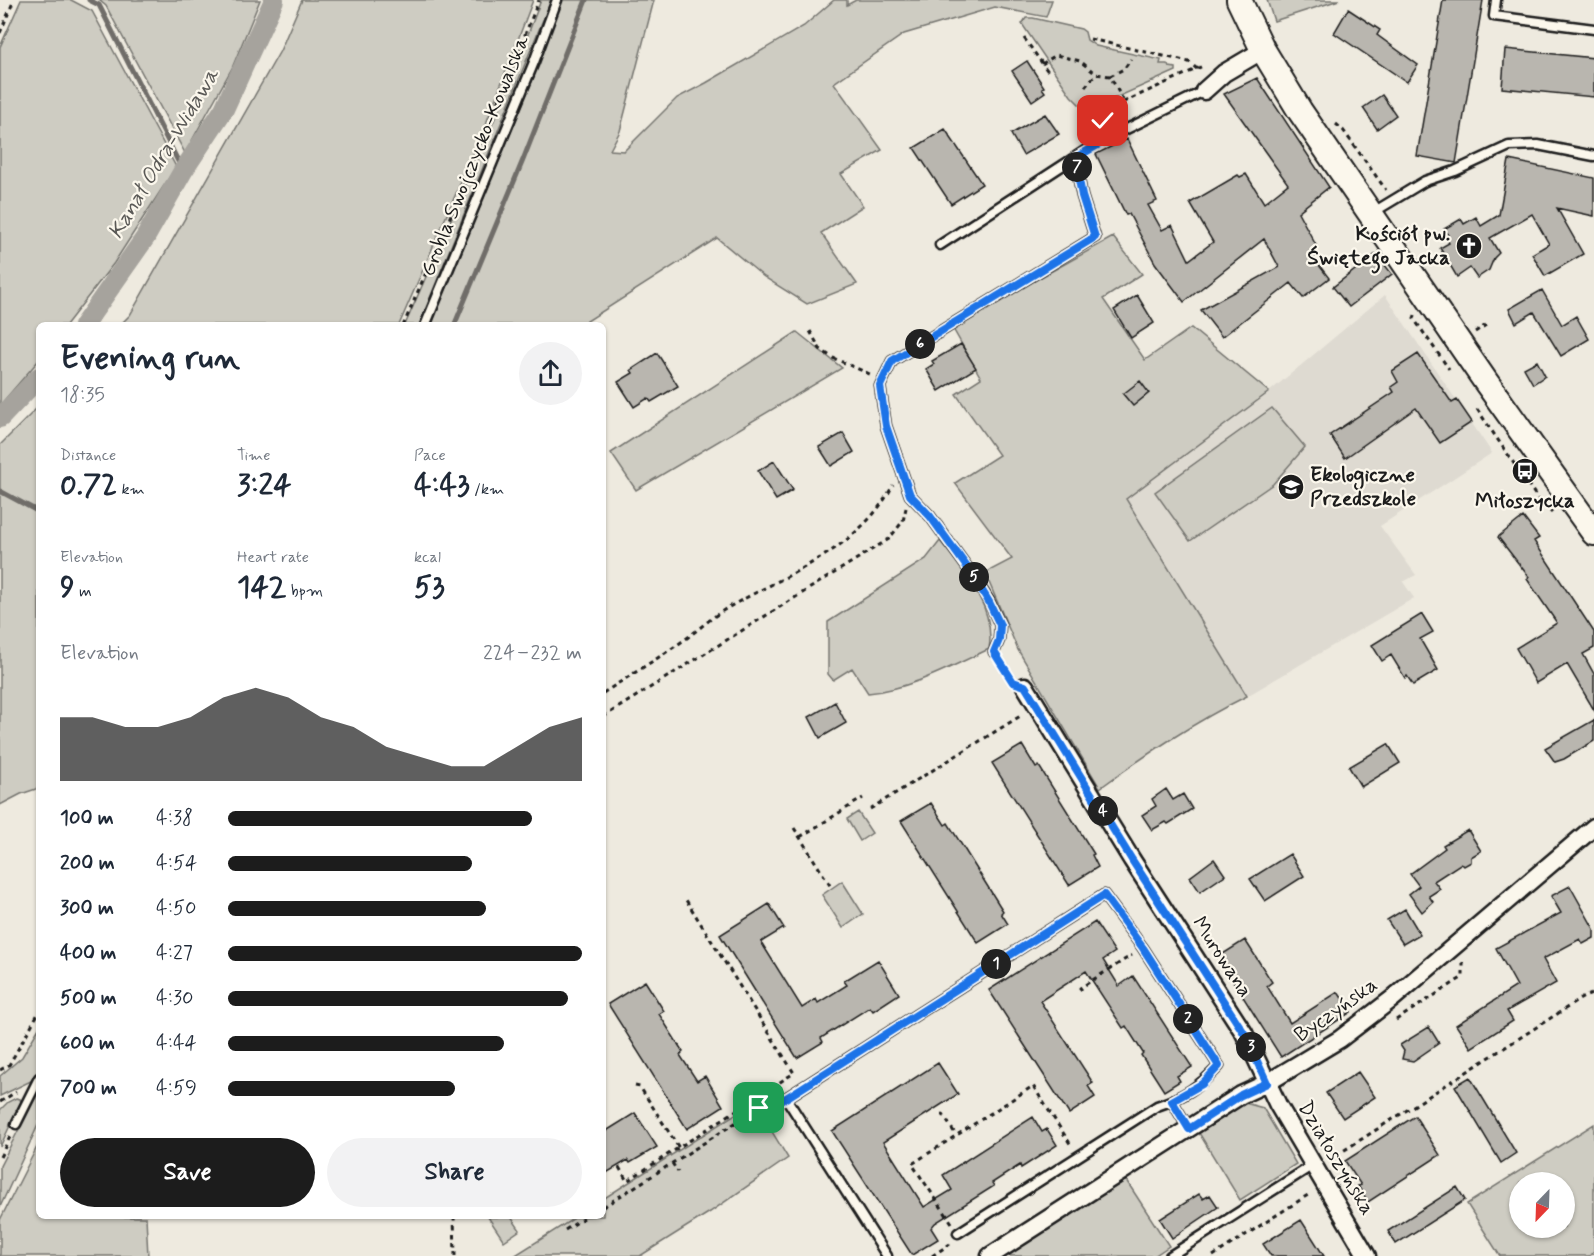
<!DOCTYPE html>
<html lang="en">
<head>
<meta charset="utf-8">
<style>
  :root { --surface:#fff; --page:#f2f2f3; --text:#1f2937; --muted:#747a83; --accent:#1c1c1c }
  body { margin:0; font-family:Mynerve,sans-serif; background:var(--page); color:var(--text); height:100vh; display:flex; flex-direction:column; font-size:22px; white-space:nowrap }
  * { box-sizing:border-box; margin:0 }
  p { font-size:20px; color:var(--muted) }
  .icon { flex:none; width:33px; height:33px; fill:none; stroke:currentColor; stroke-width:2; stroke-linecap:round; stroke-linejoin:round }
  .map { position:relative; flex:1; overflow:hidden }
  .panel { position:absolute; left:36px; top:322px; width:570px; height:897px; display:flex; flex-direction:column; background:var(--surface); border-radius:9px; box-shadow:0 2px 4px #0004 }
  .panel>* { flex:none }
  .needle { width:39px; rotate:203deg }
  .controls { position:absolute; left:1509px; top:1172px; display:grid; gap:12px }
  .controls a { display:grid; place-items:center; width:66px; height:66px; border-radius:50%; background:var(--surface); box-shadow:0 2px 4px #0004; font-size:30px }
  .pin { position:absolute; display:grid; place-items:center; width:51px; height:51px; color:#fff; margin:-26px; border-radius:12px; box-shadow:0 3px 9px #0006 }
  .km { position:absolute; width:30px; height:30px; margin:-15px; border-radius:50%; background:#222; color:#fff; font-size:16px; line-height:30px; text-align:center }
  .round { display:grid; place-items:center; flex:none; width:63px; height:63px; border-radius:32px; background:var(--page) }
  .head { display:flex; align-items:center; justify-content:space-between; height:102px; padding:0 24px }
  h1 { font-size:33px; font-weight:700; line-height:45px }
  .figures { display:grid; grid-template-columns:repeat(3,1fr); gap:9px; height:102px; padding:6px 24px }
  .figures div { display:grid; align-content:center }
  .figures b { font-size:30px; font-weight:700 }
  .figures small { font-size:16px; font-weight:400 }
  .figures p { font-size:16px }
  .chart { height:168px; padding:12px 24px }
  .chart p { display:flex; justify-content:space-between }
  .chart svg { width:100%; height:108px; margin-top:6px; fill:var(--accent); opacity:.7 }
  .primary-button { display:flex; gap:12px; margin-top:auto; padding:12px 24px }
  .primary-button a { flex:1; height:69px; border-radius:36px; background:var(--accent); color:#fff; font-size:24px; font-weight:700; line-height:69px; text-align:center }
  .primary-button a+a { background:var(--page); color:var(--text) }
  ul { padding:0 24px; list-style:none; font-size:20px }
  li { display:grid; grid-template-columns:96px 72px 1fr; align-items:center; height:45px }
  li i { height:15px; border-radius:8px; background:var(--accent) }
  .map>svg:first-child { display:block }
  .built { fill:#dedad1 }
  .green { fill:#ceccc2; stroke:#75746f; stroke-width:1.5; fill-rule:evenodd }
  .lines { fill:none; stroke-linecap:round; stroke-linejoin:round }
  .stream { stroke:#6f6d69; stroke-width:5 }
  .canal { stroke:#a6a39d; stroke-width:20 }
  .building { fill:#b9b6af; stroke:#1c1c1c; stroke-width:1.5 }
  .lane-casing { stroke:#1c1c1c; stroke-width:13 }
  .street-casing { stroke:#1c1c1c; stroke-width:21 }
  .secondary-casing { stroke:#1c1c1c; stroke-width:28 }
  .path { stroke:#1c1c1c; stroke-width:3; stroke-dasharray:4.5 4.5; stroke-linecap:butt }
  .lane { stroke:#fbf7ec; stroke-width:8 }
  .street { stroke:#fbf7ec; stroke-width:16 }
  .secondary { stroke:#fbf7ec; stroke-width:24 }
  .route-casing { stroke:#fff; stroke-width:12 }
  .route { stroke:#1a73e8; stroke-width:8 }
  .labels { text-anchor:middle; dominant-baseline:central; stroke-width:4.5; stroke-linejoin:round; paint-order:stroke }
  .street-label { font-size:21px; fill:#1c1c1c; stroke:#fbf7ec }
  .poi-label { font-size:21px; font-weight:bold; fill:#1c1c1c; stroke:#fbf7ec; text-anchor:end }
  .water-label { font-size:22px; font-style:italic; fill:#5a5956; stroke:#fbf7ec }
</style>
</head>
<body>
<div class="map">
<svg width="1594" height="1256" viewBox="0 0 1594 1256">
  <rect width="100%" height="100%" fill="#eeeadf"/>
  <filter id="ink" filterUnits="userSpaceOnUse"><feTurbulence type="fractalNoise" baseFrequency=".0167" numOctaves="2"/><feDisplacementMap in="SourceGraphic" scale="12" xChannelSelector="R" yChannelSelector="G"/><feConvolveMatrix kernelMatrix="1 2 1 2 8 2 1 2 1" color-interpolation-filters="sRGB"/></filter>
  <g filter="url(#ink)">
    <!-- built -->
    <path class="built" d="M1385,295l107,158 -112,73 36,49 -13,7 11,16 -167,98 -122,-197 144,-107z"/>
    <!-- green -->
    <path class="green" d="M21,0h50l21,11 84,156 -62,96 -48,62 -27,1v34l-39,45v-358z
      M99,0h161l-28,68 -47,85 -79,-147z
      M302,0h231l-49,129 -85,196h-279l10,-10 150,-264z
      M541,0h10l-132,325h-14l100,-230z
      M561,0h93l-34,131 -10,19 14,1 53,-53 29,-15 98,-57 30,-26h13v5l9,-5h196l-6,17 -51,-10 -91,27 -70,49 48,67 -41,24 22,32 -42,27 36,51 -50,20 -43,-27 -47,-39 -136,87h-150l102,-246z
      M1267,0h72l-65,21z
      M1026,18h7l48,11 4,3 2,8 9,6 65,14 -1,4h7l2,3 7,1v3l-81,36 -14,-1 -10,-10 -49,-72z
      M1113,237l29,37 -39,25 42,61 46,-32 78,64 -143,107 121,197c-53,26 -100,58 -147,92l-82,-138 -33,-77 27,-14 -57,-76 44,-28 -43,-61 25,-16 -29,-51z
      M797,332l45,36 -206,122 -25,-37z
      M39,406v382l-18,6 -21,11v-360z
      M1272,408l33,39 -32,37 -83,57 -35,-49z
      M940,541c24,31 56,66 49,108 -39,18 -78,40 -121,44l-16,-25 -19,12 -5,-6v-52l98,-63z
      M858,812l14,21 -12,8 -13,-22z
      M842,881l21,33 -20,14 -21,-33z
      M39,1028v41l-6,11 -33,16v-20l22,-19z
      M39,1090v33l-39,84v-41z
      M16,1098l4,1 1,3 -21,45v-37l8,-8z
      M754,1102l34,56 -78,54 -70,44h-126l62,-39 27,-1v-17z
      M1245,1103l18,5 33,56 -56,36 -41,-67z
      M1594,1124v129l-5,3h-89l-33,-52zM1520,1182h44v45h-44z
      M39,1143v73l107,1 2,39h-148v-36z
      M1126,1180l43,66 -15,10h-148z
      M488,1217h23l9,13 -16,11z"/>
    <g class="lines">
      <!-- stream -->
      <path class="stream" d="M89,0l10,5 84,166
        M454,326l69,-166 63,-160
        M0,491l39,21"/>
      <!-- canal -->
      <path class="canal" d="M83,326l62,-88 38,-67 41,-62 50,-109
        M0,418l39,-41"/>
    </g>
    <!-- building -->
    <path class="building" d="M1443,0h40l-27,163 -39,-7z
      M1348,9l32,21 -3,5 41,30 -11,17 -73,-49z
      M1505,49l89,9v39l-92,-9z
      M1027,61l17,26 -2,1 3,4 -13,9 -20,-30z
      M1257,78l72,109 -31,25 20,37 -3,11 14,18 -26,20 -12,-15 -69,54 -21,-27 78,-43 -15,-28 -80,63 -29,-39 -26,-49 -3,1 -30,-61 31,-15 30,62 -9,4 14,25 10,-5 17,35 24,-18 -23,-39 48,-28 2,2 6,-3 18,29 24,-19 -64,-90z
      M1382,95l14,20 -19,14 -14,-21z
      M1045,114l14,20 -36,21 -12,-21z
      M945,129l37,55 -31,20 -37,-56z
      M1509,160l85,18v38l-37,-8 26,46 -38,22 -13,-22 17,-10 -17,-30 -42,24 9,15 -5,5 -5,12 -12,8 -7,-10 -13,9 -17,-29 9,-5 -4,-6 3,-2 -4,-6 17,-10 3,5 12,-7 5,9 18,-11z
      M1376,254l16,20 -43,33 -16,-20z
      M1542,290l20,35 14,-9 13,23 -28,17 -27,-44 -18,11 -7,-14z
      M1137,295l17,28 -23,15 -17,-28z
      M961,344l15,24 -37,23 -13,-22 8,-5 -2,-3z
      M657,353l21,33 -27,16 -3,-4 -14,9 -16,-25 15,-9 -2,-3z
      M1418,354l34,49 5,-3 15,22 -32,21 -24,-35 -71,50 -15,-23 64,-43 -3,-5 7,-5 -6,-11z
      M1537,361l8,15 -12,8 -9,-16z
      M1140,381l9,12 -16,13 -10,-12z
      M843,433l11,19 -23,14 -12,-19z
      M774,461l19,29 -17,10 -18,-29z
      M1523,517l16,21 -5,3 60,91v16l-11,6 11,20v36l-27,-46 -31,19 -20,-35 41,-25 -30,-44 2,-2 -31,-40z
      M1422,614l11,18 -13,7 18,31 -25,15 -6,-9 -2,2 -14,-23 -9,6 -10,-16z
      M835,702l11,21 -26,15 -11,-21z
      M1594,720v21l-30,18 -9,3 -10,-14z
      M1388,744l12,19 -39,24 -12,-20z
      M1022,745l14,23 3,-2 55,88 -2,1 6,12 -29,18 -77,-122z
      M1166,789l7,11 10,-6 9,15 -24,15 -2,-2 -14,8 -10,-15 14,-9 -4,-7z
      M931,803l14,22 3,-2 55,88 -2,2 7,11 -30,19 -77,-122z
      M1468,830l13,21 -10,6v5l-7,4 -4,-2 -26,17 6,8 -11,7 4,6 -11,10 -13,-18 10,-8 -9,-12 35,-26 -2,-3z
      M1290,854l14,22 -39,25 -15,-22z
      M1214,859l11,16 -25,17 -10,-15z
      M1570,886l24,43v9l-11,6 -3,-5 -37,20 13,24 -49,28 6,10 -42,27 -15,-23 61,-39 -21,-38 65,-35 -10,-17z
      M769,904l15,24 -23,14 41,66 14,-9 2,4 29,-18 -3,-4 34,-21 21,34 -26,17 -3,-4 -49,31 2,4 -26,16 -77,-123z
      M1405,909l15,25 -17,10 -16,-24z
      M1095,922l20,30 -12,8 16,26 14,-10 59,91 -15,9 3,5 -16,10 -23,-36 2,-2 -17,-27 -3,2 -37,-57 -46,30 53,82 -5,3 7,11 -26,17 -80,-124z
      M1245,940l27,42 -5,4 23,37 48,-31 13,20 -70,45 -63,-100z
      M645,981l19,30 -5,3 24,38 -3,3 17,26 8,-5 18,30 -36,23 -79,-125z
      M1429,1027l10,16 -26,18 -11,-2 2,-8 -4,-6z
      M938,1063l20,31 -75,48 41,65 28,-17 -9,-15 90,-58 9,15 5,-3 10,16 -36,23 -1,-3 -28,18 2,3 -59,37 -4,5 7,11 -26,16 -80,-124z
      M1358,1072l17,25 -32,21 -17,-25z
      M1470,1077l46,76 -15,10 -46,-77z
      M635,1113l22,34 -27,16 -2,-3 -25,15v-42z
      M1415,1116l25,39 -72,47 -10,-16 3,-1 -16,-24z
      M1457,1187l8,13 -69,44 -8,-13z
      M1199,1194l4,5 7,-4 8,12 -46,31 -12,-19z
      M1301,1220l23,36h-53l-8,-12z"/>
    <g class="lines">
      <defs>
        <path id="lane" d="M1496,0l-2,16 100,13
          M1372,213l53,-32 30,-10 54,-25 29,-1 56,11
          M940,245l154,-100 110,-54
          M425,326l109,-264 23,-62
          M994,652l5,-12 1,-15 -11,-24 -17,-27 -42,-58 -20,-21 -24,-69 -6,-40 12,-25 203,-124 -13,-41 -7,-38
          M1172,1101l17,28
          M16,1124l23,-46
          M887,1256l-101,-158 318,-203 39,53 76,118c-20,21 -35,31 -62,40l-199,127
          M1170,1256l143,-91"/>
        <path id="street" d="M1204,91l20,-18 39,-23
          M1025,686l107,174 112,173 34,72 89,151
          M990,1256l251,-161 26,-12 73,-44 52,-40 202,-172"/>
        <path id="secondary" d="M1239,0l24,50 37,61 186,271 108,151"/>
      </defs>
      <!-- lane casing -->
      <use href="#lane" class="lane-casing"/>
      <!-- street casing -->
      <use href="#street" class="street-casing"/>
      <!-- secondary casing -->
      <use href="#secondary" class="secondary-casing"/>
      <!-- path -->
      <path class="path" d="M0,33l14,-33
        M1024,38l25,35
        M1090,39l99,23 8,7
        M1042,64l14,-9 24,6 16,13 14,2 14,26
        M1110,76l14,-7 7,-10
        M1085,87l11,-13
        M1336,124l7,6 43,60
        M1105,125l-3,-10 2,-4 101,-46
        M1415,315l-1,4 35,50
        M403,326l65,-151 71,-175
        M810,331l10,18 13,9 39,17
        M1475,332l11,-7
        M1477,409l61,90 14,14
        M1000,661l11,18
        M603,693c28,-18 57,-36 84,-55 12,-9 24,-20 37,-28 61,-36 134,-58 169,-125
        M603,717l286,-178 14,-18 3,-13
        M870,809l152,-94
        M794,828l37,59
        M800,837l63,-39
        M1082,990l-2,-2 52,-33
        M1396,1020l67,-43v-16
        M0,1070l9,-5 30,-53
        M635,1086l5,1 39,61
        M0,1102l16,-10
        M942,1113l14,22
        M0,1157l11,-22
        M1329,1160l253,-162 12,-5
        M672,1163l6,9
        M619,1167l8,14 167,-108 -108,-173
        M603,1207l156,-99 14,-4
        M454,1216l1,40
        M952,1223l-40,-59 121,-78 38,59
        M565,1230l22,-14
        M932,1256l18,-12
        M1213,1256l98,-63"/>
      <!-- lane -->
      <use href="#lane" class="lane"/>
      <!-- street -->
      <use href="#street" class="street"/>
      <!-- secondary -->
      <use href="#secondary" class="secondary"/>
    </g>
  </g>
  <g class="lines" filter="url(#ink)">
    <defs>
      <path id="route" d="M759,1108l27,-10 318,-203 39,53 76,118 -17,18 -30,17 17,28 52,-34 26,-12 -23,-50 -112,-173 -107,-174 -12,-4 -19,-30 5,-12 1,-15 -11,-23 -17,-28 -42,-58 -20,-21 -24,-69 -6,-40 12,-25 203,-124 -13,-41 -7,-38 35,-20 -7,-17"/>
    </defs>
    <!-- route casing -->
    <use href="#route" class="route-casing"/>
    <!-- route -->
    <use href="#route" class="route"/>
  </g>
  <!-- icons -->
  <defs>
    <symbol id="church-disc" viewBox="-11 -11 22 22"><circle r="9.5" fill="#1c1c1c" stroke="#fbf7ec"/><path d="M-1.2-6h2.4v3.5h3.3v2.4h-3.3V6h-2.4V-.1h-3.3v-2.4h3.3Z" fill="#fff"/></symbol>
    <symbol id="bus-disc" viewBox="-11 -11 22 22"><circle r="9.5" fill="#1c1c1c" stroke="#fbf7ec"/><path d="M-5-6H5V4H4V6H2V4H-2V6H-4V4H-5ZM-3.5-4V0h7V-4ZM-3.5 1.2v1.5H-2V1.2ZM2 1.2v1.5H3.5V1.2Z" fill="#fff"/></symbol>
    <symbol id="school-disc" viewBox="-11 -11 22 22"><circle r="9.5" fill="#1c1c1c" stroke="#fbf7ec"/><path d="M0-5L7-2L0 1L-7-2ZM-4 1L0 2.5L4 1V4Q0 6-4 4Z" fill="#fff"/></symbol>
  </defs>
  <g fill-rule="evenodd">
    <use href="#church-disc" x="1454" y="231" width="30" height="30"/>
    <use href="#bus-disc" x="1510" y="456" width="30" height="30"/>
    <use href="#school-disc" x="1276" y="472" width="30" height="30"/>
  </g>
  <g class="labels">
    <!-- street labels -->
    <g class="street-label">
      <text transform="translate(475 156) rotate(-68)">Grobla Swojczycko-Kowalska</text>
      <text transform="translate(1222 957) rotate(57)">Murowana</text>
      <text transform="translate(1336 1010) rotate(-35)">Byczyńska</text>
      <text transform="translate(1336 1158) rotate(59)">Działoszyńska</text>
    </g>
    <!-- poi labels -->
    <g class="poi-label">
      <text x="1450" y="234">Kościół pw.<tspan x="1450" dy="24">Świętego Jacka</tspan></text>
      <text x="1310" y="475" text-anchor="start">Ekologiczne<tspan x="1310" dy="24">Przedszkole</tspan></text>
      <text x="1525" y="501" text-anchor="middle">Miłoszycka</text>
    </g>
    <!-- water labels -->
    <g class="water-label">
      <text transform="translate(164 154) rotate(-59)">Kanał Odra-Widawa</text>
    </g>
  </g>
</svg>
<div class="controls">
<a><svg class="needle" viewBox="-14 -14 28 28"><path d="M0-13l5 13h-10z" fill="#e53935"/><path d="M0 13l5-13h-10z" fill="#747a83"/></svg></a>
</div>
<div class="pin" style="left:759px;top:1108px;background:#1e9e55"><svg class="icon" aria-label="arrive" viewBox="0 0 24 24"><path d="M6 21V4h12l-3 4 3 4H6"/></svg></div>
<div class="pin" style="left:1103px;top:121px;background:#d93025"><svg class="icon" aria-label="check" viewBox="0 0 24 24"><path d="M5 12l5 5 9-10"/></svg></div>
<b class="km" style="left:996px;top:964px">1</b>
<b class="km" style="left:1188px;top:1019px">2</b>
<b class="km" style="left:1251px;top:1047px">3</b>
<b class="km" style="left:1103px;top:811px">4</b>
<b class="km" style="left:974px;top:577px">5</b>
<b class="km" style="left:920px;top:344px">6</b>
<b class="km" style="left:1077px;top:167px">7</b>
<section class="panel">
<div class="head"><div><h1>Evening run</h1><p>18:35</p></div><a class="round"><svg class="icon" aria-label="share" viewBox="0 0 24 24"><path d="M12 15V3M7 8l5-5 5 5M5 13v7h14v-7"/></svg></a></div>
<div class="figures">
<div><p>Distance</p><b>0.72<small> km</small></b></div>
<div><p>Time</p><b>3:24</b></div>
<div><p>Pace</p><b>4:43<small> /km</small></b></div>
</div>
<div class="figures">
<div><p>Elevation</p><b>9<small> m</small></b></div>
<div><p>Heart rate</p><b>142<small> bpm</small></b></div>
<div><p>kcal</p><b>53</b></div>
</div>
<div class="chart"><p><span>Elevation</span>224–232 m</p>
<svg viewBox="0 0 160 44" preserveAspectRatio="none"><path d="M0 44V18L10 18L20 22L30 22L40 18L50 10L60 6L70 10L80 18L90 22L100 30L110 34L120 38L130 38L140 30L150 22L160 18V44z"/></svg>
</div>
<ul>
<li><b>100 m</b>4:38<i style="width:86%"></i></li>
<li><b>200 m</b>4:54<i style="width:69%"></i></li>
<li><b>300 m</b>4:50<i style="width:73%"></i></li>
<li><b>400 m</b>4:27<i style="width:100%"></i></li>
<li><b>500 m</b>4:30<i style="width:96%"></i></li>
<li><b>600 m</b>4:44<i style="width:78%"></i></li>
<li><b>700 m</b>4:59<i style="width:64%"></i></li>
</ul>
<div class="primary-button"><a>Save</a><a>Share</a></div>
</section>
</div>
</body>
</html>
